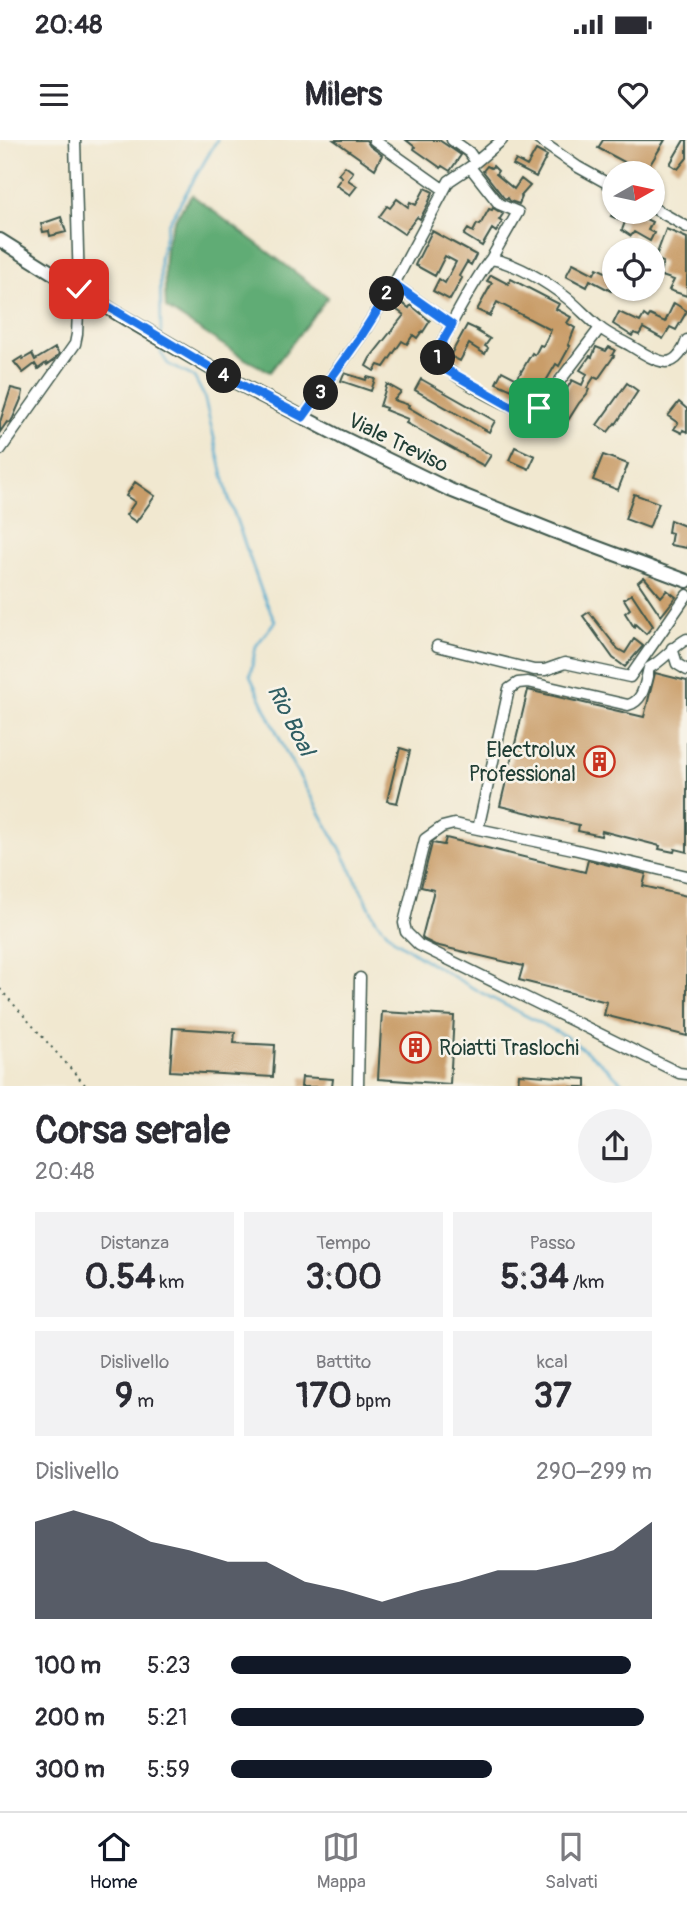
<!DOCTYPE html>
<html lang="it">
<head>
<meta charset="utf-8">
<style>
  :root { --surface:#fff; --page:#f2f2f3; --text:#2b2b33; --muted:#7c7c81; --line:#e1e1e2; --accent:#111827 }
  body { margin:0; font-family:Pangolin,sans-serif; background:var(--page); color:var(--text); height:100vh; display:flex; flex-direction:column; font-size:26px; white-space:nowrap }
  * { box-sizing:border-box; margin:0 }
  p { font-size:23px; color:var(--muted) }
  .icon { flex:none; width:38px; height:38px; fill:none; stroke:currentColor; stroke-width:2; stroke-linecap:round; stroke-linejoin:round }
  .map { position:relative; height:946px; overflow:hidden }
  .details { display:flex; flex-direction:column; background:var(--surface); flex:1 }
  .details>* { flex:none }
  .needle { width:46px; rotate:81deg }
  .fabs { position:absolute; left:602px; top:21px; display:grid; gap:14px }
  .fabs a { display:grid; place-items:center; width:63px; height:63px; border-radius:50%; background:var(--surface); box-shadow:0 2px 5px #0004; font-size:35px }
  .pin { position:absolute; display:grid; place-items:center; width:60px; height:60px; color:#fff; margin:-30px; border-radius:14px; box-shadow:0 4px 10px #0006 }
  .km { position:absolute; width:35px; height:35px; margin:-18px; border-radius:50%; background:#222; color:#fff; font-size:19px; line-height:35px; text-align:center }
  .round { display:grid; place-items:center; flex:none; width:74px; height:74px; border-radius:37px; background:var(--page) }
  .head { display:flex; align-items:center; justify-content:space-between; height:119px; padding:0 35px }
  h1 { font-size:38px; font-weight:700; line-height:52px }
  .figures { display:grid; grid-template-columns:repeat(3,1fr); gap:10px; height:119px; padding:7px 35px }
  .figures div { display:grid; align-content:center; border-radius:0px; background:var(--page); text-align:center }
  .figures b { font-size:35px; font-weight:700 }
  .figures small { font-size:19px; font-weight:400 }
  .figures p { font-size:19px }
  .chart { height:196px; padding:14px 35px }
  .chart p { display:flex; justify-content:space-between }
  .chart svg { width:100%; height:126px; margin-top:7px; fill:var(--accent); opacity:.7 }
  ul { padding:0 35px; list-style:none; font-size:23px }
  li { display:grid; grid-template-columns:112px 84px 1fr; align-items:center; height:52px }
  li i { height:18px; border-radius:9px; background:var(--accent) }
  .status { display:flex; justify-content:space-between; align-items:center; height:49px; padding:0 35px; background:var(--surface); direction:ltr }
  .status svg { height:19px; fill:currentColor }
  header { display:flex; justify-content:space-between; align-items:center; height:91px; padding:0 35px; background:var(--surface); font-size:32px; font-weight:700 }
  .tabs { display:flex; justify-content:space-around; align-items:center; height:98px; border-top:2px solid var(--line); background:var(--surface); font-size:19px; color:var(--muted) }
  .tabs a { display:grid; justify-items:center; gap:4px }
  .tabs .on { color:var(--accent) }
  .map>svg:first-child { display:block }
  .forest { fill:#60ac74; stroke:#407454; stroke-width:2 }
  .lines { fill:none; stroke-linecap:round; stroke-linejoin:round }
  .stream { stroke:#50a9cd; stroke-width:2.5 }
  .building { fill:#c99d69 }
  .minor-casing { stroke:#3e574b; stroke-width:13 }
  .major-casing { stroke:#3e574b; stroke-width:16 }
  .path { stroke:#3e574b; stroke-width:2; stroke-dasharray:2 5; stroke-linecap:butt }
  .minor { stroke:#fff; stroke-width:10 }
  .major { stroke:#fff; stroke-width:12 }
  .route-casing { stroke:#fff; stroke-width:14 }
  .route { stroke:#1a73e8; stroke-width:9 }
  .labels { text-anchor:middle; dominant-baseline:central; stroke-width:5; stroke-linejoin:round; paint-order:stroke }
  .street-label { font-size:21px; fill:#1f3d34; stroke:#f7f3e8 }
  .poi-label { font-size:21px; fill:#1f3d34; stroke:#f7f3e8; text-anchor:end }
  .water-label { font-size:23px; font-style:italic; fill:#2e5d62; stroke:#f7f3e8 }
</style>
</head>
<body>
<div class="status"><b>20:48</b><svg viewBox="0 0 49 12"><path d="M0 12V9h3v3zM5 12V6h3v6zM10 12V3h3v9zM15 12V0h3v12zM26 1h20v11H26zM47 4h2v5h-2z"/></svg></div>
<header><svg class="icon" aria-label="menu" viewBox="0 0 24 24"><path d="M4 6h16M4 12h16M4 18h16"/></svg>Milers<svg class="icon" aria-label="heart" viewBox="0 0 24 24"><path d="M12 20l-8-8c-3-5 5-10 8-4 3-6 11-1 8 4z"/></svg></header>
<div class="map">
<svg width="687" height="947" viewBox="0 0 687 947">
  <rect width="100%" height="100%" fill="#f7f3e8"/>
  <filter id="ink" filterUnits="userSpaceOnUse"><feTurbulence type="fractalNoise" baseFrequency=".0143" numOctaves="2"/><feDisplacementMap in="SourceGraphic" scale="14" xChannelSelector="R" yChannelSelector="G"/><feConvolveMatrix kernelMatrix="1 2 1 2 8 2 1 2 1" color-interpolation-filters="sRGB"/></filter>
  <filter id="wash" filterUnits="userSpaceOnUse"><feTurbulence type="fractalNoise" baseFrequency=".00686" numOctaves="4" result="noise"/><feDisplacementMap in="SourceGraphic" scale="28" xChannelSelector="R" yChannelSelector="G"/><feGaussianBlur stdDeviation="1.57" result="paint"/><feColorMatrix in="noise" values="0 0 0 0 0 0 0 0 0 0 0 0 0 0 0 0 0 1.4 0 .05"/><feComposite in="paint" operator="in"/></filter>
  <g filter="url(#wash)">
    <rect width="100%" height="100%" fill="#f1e8d0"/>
    <!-- forest -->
    <path class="forest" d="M192,55l136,102 -58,75 -25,-13 -79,-51c-1,-28 -5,-58 7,-84 4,-10 12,-20 19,-29z"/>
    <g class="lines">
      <!-- stream -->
      <path class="stream" d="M161,194l-1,-75 8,-35 49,-84
        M161,204v9l7,11 26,13 10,19 24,100 33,94 14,31 -19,25 -6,30 37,78 55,98 34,68 19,20 27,18 56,33 89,46 33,25 27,25"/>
    </g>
    <g id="blocks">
      <!-- building -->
      <path class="building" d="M334,0h32l4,6 12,9 -7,14z
        M406,0h33l22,15 -11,16 -8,-5 -1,2 -27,-19 1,-2z
        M603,0h62l-20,33 -47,-25z
        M684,0h3v18l-9,11 -8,-5z
        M536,10l11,6 -11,21 -23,-12 3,-5 11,6z
        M345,26l8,6 -5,8 9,6 -7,9 -14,-10 6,-8 -4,-3z
        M487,26l4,2 2,-2 5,5 -2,3 18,15 7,-10 9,7 -9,10 1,1 -3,7 -9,-3 -2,-3 -1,1 -3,-1 -21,-27z
        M425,48l8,4 -5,12 -8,15 -3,-2 -13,17 -25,-17 8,-11 3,2 7,-9 11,8 2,-5 6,3z
        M493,68l10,6 -4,6 3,2 -6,10 -4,-3 -10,17 -18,-11 4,-6 5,3 4,-8 3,1 9,-16 3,1z
        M614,72h18l20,10 -4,8 6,3 -4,8 -16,-9 -3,4 -9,-6 3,-8 -14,-6z
        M61,77l5,15 -16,4 -1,-5 -6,1 -2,-8z
        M666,89l21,9v58l-18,-6 5,-10 -15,-5 4,-13 -8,-3z
        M432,91l44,24 -5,10 -4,-3 -8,14 3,2 -12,22 -17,-9 6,-12 6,4 11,-21 -11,-6 -10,20 -20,-11z
        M573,123l21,11 3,-6 17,8v8l-3,7 -21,-11 -3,7 -21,-11z
        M491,135l17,9 3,-5 48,25 -3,5 15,8 -4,6 8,5 -7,17 2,1 -11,20 -3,-2 -13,22 -5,-2 -8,14 -34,-15 6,-12 15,8 15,-26 3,2 5,-10 3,1 8,-16 -54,-28 -7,14 -13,-6 15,-27 -5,-2z
        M399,161l10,7 2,-3 19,16 -7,11 -1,-1 -5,7 -4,-3 -6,9 -5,-3 -18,26 -6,-2 -4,6 -8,-5 4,-8 34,-43 -10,-7z
        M674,163l13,8 -11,19 -6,-3 -7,12 -20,-11 -4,7 -5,-2 -2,3 -19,-12 6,-12 21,10 4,-7 4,3 2,-3 15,7z
        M467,185l11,5 -1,1 13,8 -5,7 3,2 -3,6 -16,-10 -9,17 -10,-5z
        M596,207l10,4 3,-4 6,3 -3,5 2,1 -16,23 -4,-2 -7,11 2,1 -2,5 -8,9 -12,19 -6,-4 3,-11 -6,-3 14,-24 10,5 5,-11 -7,-4 10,-14 2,1z
        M55,208l4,6 -5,6 -7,5 -1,-2 -8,6 -3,-5 -12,9 -9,-11 8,-5 1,2 9,-5 3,6z
        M344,233l22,7 1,-3 8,2 -4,12 -30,-10z
        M421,239l74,42 -6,11 -74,-42z
        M627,243l11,8 -22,33 -1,-1 -7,9 -11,-7z
        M387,244l14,8 -7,8 15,5 -1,2 83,48 -7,11 -78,-43 2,-4 -23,-9 1,-2 -6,-2z
        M11,248l12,3 -1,6 -9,21 -3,5 -3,-1 -7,10v-10z
        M679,262l8,7v23l-4,-2 -1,3 -8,-4 4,-6 -10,-7z
        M515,307l20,9 -6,13 -20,-9z
        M603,315l25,9 -10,26 -25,-10z
        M135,342l20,14 -19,26 -10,-7 9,-13 -9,-6z
        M634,354l25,9 -10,25 -24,-9z
        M670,380l17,7v21l-17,-3 2,-12 -4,-1z
        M644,437l17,20 6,-7 9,7 -15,19 -23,-34z
        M632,454l21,32 -7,8 -11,-10 -1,3 -9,-14 5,-4 -6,-10z
        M589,472l29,37 7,4 9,-14 9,7 -18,21 -12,-9 -30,-42z
        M655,533l32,8v171l-12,-3 -1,3 -15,-3 1,-3 -58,-15 -1,5 -23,-5 1,-6 -79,-19 28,-116 116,27z
        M400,608l10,3 -13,52 -10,-2z
        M446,698l139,34 3,-12 58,14 -3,12 44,10v140l-83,-21 3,-13 -88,-22 4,-14 -88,-21 -12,-6 -1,-2 12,-47 -13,-3 11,-44 12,2z
        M382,872l72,4 -4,68 -72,-5z
        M173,888l62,4 -1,11 41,2 -2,32 -103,-6z
        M519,934l67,5v8h-68z
        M302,937l31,2 -1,8h-31z"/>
    </g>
  </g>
  <g filter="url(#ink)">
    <use href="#blocks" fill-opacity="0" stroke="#3e574b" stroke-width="2"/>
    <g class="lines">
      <defs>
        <path id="minor" d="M374,0l69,49
          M452,0l17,12 7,10
          M539,0l39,27 36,20
          M470,27l29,37 19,8 -27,47
          M653,68l34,19
          M394,144l58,41
          M600,188l-61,80c-1,1 -8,4 -10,4 -14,0 -89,-41 -91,-54 -1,-14 42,-86 53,-99 24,4 56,23 76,39 11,9 21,20 32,29 9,8 22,13 32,19 10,6 23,15 35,16 11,0 18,-13 21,-22
          M303,277l58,-81 33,-52 55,-103 21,-14 32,-27
          M0,310l75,-106 2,-10 2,-45 -4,-149
          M437,506l97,24h11l20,-7 65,14 57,-82
          M672,508l5,16 10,6
          M478,689l31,-140 9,-6 10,-1 100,23c16,-4 17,-22 21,-37 15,-8 23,-21 38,-29
          M687,736l-114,-27 -119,-25 -12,3 -17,12 -21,84 2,9 13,13 260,128 8,1
          M358,947l2,-109"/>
        <path id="major" d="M0,100l118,74 108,63 115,60 109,53 103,41 134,50"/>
      </defs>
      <!-- minor casing -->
      <use href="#minor" class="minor-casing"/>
      <!-- major casing -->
      <use href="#major" class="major-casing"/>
      <!-- path -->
      <path class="path" d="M0,849l87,98"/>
      <!-- minor -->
      <use href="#minor" class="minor"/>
      <!-- major -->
      <use href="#major" class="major"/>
    </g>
  </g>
  <g class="lines" filter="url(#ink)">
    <defs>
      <path id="route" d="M79,149l147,88 77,40 58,-81 33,-52 58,41c-8,14 -21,30 -7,44l69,39 16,4 9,-4"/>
    </defs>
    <!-- route casing -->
    <use href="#route" class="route-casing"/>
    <!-- route -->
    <use href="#route" class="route"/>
  </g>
  <!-- icons -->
  <defs>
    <symbol id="building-ring" viewBox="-11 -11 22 22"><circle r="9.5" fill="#f7f3e8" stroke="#c8321e" stroke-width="1.5"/><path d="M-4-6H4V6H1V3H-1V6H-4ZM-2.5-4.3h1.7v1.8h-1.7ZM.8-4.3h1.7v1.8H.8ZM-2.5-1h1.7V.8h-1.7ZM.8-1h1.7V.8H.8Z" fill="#c8321e"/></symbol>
  </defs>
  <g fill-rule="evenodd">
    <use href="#building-ring" x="582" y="604" width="35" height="35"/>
    <use href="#building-ring" x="398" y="890" width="35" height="35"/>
  </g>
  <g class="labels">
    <!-- street labels -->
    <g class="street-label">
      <text transform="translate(398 303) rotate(26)">Viale Treviso</text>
    </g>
    <!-- poi labels -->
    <g class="poi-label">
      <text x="576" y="610">Electrolux<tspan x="576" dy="24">Professional</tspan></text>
      <text x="439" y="908" text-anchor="start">Roiatti Traslochi</text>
    </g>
    <!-- water labels -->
    <g class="water-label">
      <text transform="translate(291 580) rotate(63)">Rio Boal</text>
    </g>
  </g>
</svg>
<div class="fabs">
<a><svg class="needle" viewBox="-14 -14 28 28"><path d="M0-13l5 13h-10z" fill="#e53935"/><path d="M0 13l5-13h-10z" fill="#7c7c81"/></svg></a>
<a><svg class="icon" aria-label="locate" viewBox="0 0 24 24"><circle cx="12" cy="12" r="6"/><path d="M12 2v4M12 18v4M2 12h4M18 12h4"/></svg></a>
</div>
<div class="pin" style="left:539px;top:268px;background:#1e9e55"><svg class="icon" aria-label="arrive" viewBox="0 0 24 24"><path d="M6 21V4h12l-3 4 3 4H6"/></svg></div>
<div class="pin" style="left:79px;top:149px;background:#d93025"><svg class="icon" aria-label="check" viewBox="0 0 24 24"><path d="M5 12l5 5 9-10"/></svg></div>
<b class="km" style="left:438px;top:218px">1</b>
<b class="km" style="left:387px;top:154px">2</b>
<b class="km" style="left:321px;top:253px">3</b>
<b class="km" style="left:224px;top:236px">4</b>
</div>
<section class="details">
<div class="head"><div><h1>Corsa serale</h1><p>20:48</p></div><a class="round"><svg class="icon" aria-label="share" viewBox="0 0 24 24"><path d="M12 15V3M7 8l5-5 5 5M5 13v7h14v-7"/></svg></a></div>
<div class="figures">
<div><p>Distanza</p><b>0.54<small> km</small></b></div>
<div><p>Tempo</p><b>3:00</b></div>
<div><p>Passo</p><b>5:34<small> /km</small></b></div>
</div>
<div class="figures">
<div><p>Dislivello</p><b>9<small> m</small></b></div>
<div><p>Battito</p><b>170<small> bpm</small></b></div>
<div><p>kcal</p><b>37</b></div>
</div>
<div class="chart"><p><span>Dislivello</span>290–299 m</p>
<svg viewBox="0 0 160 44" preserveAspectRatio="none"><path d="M0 44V10L10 6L20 10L30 17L40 20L50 24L60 24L70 31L80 34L90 38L100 34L110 31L120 27L130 27L140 24L150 20L160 10V44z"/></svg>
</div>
<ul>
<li><b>100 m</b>5:23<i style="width:95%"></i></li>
<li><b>200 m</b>5:21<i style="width:98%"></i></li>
<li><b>300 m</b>5:59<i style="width:62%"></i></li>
</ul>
</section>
<nav class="tabs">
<a class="on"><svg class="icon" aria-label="home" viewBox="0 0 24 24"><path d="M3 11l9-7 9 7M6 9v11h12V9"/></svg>Home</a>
<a><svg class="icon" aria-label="map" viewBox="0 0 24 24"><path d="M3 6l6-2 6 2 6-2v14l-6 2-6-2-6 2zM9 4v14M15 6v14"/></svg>Mappa</a>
<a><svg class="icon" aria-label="saved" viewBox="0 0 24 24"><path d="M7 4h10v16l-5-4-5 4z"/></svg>Salvati</a>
</nav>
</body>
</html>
